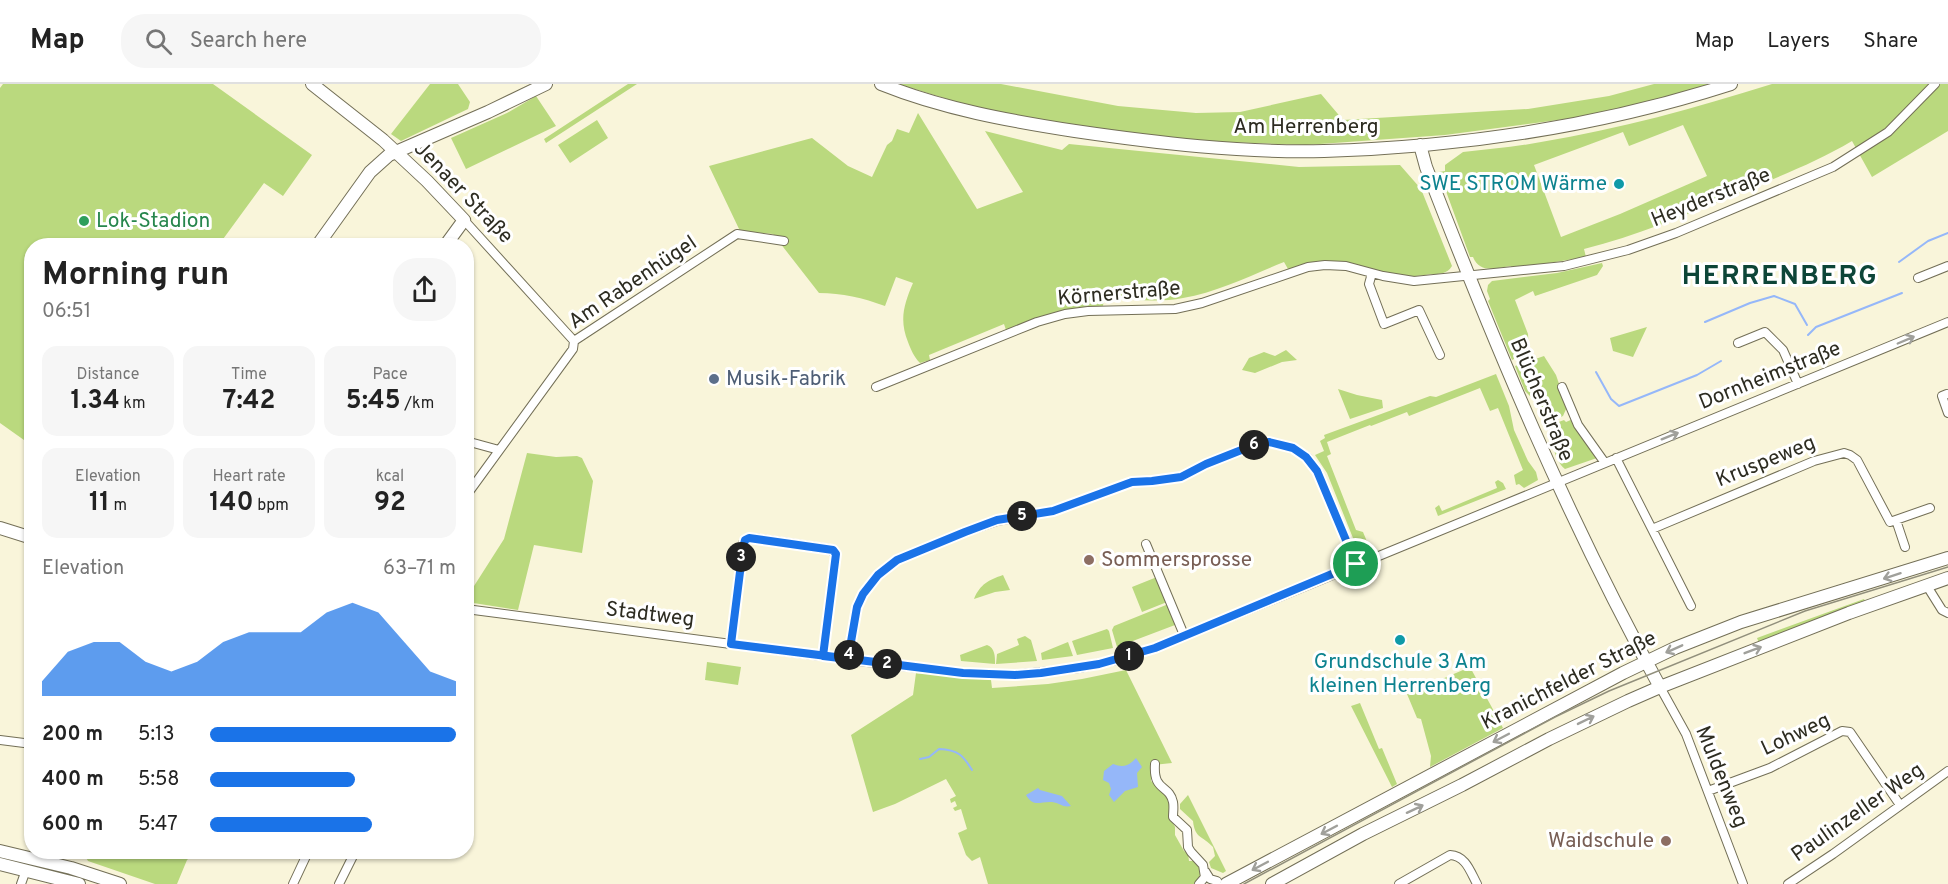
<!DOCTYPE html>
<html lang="en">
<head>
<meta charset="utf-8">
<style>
  :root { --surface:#fff; --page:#f6f6f6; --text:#222; --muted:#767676; --line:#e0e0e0; --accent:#1a73e8 }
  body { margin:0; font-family:Overpass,sans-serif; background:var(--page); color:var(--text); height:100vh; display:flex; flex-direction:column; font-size:22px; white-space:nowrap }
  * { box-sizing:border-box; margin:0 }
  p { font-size:20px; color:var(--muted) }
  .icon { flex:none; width:33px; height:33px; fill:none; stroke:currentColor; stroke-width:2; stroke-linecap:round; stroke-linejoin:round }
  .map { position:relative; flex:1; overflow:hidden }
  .drawer { position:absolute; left:24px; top:154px; width:450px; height:621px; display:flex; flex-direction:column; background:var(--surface); border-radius:24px; box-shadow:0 2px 4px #0004 }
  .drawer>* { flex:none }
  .pin { position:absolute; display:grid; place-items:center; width:51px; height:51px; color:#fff; margin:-26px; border:3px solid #fff; border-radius:50%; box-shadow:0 2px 6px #0007 }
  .km { position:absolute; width:30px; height:30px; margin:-15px; border-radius:50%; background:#222; color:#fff; font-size:16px; line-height:30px; text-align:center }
  .round { display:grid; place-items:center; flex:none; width:63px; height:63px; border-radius:24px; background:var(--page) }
  .summary { display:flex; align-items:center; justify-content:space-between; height:102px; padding:0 18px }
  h1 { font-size:33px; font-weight:700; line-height:45px }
  .stats { display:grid; grid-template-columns:repeat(3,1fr); gap:9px; height:102px; padding:6px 18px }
  .stats div { display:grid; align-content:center; border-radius:15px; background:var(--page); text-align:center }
  .stats b { font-size:26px; font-weight:700 }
  .stats small { font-size:16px; font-weight:400 }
  .stats p { font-size:16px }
  .chart { height:168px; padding:12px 18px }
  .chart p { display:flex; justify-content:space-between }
  .chart svg { width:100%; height:108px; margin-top:6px; fill:var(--accent); opacity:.7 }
  ul { padding:0 18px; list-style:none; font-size:20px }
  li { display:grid; grid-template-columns:96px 72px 1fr; align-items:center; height:45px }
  li i { height:15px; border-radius:8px; background:var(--accent) }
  header { display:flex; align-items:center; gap:36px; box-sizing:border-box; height:84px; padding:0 30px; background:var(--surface); border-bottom:2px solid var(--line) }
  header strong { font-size:28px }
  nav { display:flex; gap:33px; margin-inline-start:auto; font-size:21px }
  .search { width:420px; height:54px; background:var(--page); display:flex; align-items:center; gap:15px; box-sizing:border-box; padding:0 21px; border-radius:24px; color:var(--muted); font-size:22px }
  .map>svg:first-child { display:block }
  .green { fill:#bad97e; fill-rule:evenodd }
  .water { fill:#95b7f9 }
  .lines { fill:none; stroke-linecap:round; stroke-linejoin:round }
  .stream { stroke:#95b7f9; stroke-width:2 }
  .street-casing { stroke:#736f57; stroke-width:10 }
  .secondary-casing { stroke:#736f57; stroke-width:14 }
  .street { stroke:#fff; stroke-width:8 }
  .secondary { stroke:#fff; stroke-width:12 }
  .tram { stroke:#918f7c; stroke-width:1.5 }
  .oneway { stroke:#a0a09b }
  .route-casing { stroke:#fff; stroke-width:12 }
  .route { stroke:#1a73e8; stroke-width:8 }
  .culture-dot { fill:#0f9aa8; stroke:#fff; stroke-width:2 }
  .leisure-dot { fill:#2e9e5b; stroke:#fff; stroke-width:2 }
  .service-dot { fill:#5c6f8a; stroke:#fff; stroke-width:2 }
  .education-dot { fill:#8d6e63; stroke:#fff; stroke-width:2 }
  .labels { text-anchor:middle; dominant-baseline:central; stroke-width:6; stroke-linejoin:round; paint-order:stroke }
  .street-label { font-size:21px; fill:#2d2c21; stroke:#fff }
  .culture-label { font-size:21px; fill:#0d838f; stroke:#fff; text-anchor:end }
  .leisure-label { font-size:21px; fill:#27864d; stroke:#fff; text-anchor:start }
  .service-label { font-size:21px; fill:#4e5e75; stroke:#fff; text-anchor:start }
  .education-label { font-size:21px; fill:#785e54; stroke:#fff; text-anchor:start }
  .district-label { font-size:27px; font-weight:bold; letter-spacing:1.5px; fill:#0d4538; stroke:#fff }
</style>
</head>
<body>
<header>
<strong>Map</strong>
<div class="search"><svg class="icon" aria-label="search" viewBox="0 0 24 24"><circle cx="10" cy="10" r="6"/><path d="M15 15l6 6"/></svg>Search here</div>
<nav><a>Map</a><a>Layers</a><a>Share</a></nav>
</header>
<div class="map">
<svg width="1948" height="800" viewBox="0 0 1948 800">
  <rect width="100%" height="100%" fill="#f9f5da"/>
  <!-- green -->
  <path class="green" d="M3,0h210l99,71 -29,41 -19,-13 -46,63h-186l-1,199 -31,-22v-335z
    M430,0h28l12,18 -2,7 -67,32 -10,-7z
    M628,0h9l-91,59 -2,-4z
    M898,0h103l117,22 78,7 44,-1 81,-18 22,26 185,-11 81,-13 45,-12h56l-37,12 -77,19 -38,5 -113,15 -139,10 -105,-4 -153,-19 -81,-17z
    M1772,0h176v47l-76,46 -20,-36c-37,22 -77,37 -117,54 -50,20 -99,41 -151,54l2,8 -74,12 -1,-3c-15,2 -31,8 -38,-9h-3l-31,-85 6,-1v-6l18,-13c26,-3 52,-5 78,-10 78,-13 155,-34 231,-58zM1683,41l24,51 -87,38 -59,23 -27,-72 89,-33 6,14z
    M536,12l20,30 -90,43 -15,-31 56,-25z
    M918,29l59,96 46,-17 -38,-61 77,19 7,-6 230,23 101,-2 21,24 31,77c-5,8 -12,8 -21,8 -11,2 -22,3 -33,2 -20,-3 -39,-13 -59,-14 -18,-2 -35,3 -51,7l-4,-7c-32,13 -66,30 -101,36 -25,5 -53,1 -79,0l-1,8c-34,3 -65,11 -97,24l-2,-6 -75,31 1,5 -10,3c-6,-6 -9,-13 -12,-21 -9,-22 -4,-38 5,-59l-17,-6 -11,29c-22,-8 -43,-13 -66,-13l-46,-59 -33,-3 -31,-65 103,-28 36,28 24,11 15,-32 5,-4 5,-12 12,4z
    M597,36l11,18 -38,25 -12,-18z
    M1602,179l1,3 -6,9 -62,21 -2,-5 -18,9 13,34 1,18 -17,8 -24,-59 2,-2 -3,-8 1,-6 4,-4 65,-8z
    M1647,243l-14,30 -20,-6 -3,-13z
    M1286,266l11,10 -15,2 -27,11 -13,-3 7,-12 15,-6 11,4z
    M1544,272l12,19 11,32 -4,9 -16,7 -10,-20 -12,-12 -10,-25z
    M1496,290l13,32 5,24 14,31 8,11 2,8 -14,8 -5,-4 -3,1 -2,-10 9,-5 -25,-62 -8,3 -10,-23 -71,28 -2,-4 -36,14 -1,-1 -43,17 4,12 -4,2 29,74 7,2 5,12 -11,4 -30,-75 -12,-18 9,-4 -4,-10 5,-3 -1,-3 106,-39 6,1z
    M1338,305l19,6 25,5 1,8 -33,11z
    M1573,335l24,39 -32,11c-11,-9 -13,-29 -17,-43l16,-6 2,2z
    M527,369l29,4 21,-1 5,2 11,23 -11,72 -48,-8 -16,65 -51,-8v-5l37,-58z
    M1498,396l5,3 3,6 -68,27 -3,-8 4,-3 3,6 55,-23 -2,-6z
    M1003,491l7,15 -15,2 -21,7c6,-15 15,-19 29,-24z
    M1157,493l10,25 -25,10 -10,-25z
    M1864,515l1,2 -106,42 -2,-5z
    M1166,521h2l8,18 -1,2 -58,22 -5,-17 2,-4z
    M1107,545l2,2 4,17 -36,7 -5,-14z
    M1025,552l6,4 6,21 -41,3 1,-10 22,-9 -2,-6z
    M1068,558l5,14 -31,4 -1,-7z
    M987,561c8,3 8,11 8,19l-34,-3 -1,-6z
    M707,578l34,5 -3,18 -33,-5z
    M1470,583l33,61 -73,39 1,-11 -10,-37 -4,-1 -10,-24z
    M1126,586l46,93 -19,2 -2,16 13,10 6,12 1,16 4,8v8l9,16 4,2 1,8h7l7,11 -7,12h-208l-8,-27 -8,4 -6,-6 -8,-22 9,-4 -6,-20 -6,2 -2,-3 4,-2 -2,-5 -4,2 -1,-4 6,-3 -10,-17 -51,25 -22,8 -22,-77 62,-40 3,-22 75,7 1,8 56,-4 34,-5z
    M1360,619l19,46 3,-1 15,36 -5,3 -41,-81z
    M1188,711l38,76 -3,2 -12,-5 -2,-6 6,-6 -2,-9c-11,-12 -18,-8 -20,-26l-13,-12v-5z
    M86,768h110l-9,8 -10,24h-22l-67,-23 -3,-5z"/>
  <!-- water -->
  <path class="water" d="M1136,674l6,9 -5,6 1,14 -13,4 -11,11 -5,-7 2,-6 -2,-6 -6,-3 1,-9 9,-7c10,4 16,2 23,-6z
    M1038,704l2,2 22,6 9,10c-8,2 -11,-3 -19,-4 -12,-1 -18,6 -26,-7z"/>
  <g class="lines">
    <!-- stream -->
    <path class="stream" d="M1899,178l29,-21 20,-8
      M1705,238l45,-19 24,-7 21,8 12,21
      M1808,251l8,-8 86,-34
      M1596,288l15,27 8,7 78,-31 24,-14
      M920,675l9,-2 10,-8c19,1 24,6 33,21"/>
    <defs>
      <path id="street" d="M464,136l110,121
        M1372,189l-3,11 15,40 35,-14 21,45
        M1918,194l30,-12
        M1738,259l27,-11 18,18 15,34
        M876,303l161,-65 28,-8 23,-3 87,-2 27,-6 106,-36 17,-2 21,1 37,10 31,5 150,-15 64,-16 48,-17 157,-66 55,-35 47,-48
        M1562,303l16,38 27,38
        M1947,310l-5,2 6,17
        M466,357l33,9
        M1616,374l75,148
        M466,412l107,-147 1,-8 163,-107 47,7
        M1896,436l9,27
        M1652,445l162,-68 30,-8 6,2 7,5 33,62 40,-14
        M1146,460l38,91
        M1927,502l15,24 6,3
        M466,525l401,53 96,11 52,2 64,-7 41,-9 35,-11 793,-326
        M731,560l12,-101 2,-3 8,-2 76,11 7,5 -13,102
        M848,575l9,-52 6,-13 15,-19 19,-15 68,-28 32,-11 56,-10 79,-29 20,-1 29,-4 25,-13 48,-19 15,-3 24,6 14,9 10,14 39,93
        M1660,603l26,47 57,150
        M0,656l32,4
        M1155,680c-2,28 14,20 18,38 1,5 0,10 0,15l14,13 1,17 3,5 12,13 2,12 -6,7
        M1708,707l62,-23 72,-37 8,1 50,73
        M1205,787l5,8 7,2
        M21,800l5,-14
        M293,800l15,-32
        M339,800l16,-32
        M1399,800l51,-29c16,1 20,16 27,29
        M1788,800l45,-30 115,-83"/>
      <path id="secondary" d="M312,0l71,56 44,41 37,39 -19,26
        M881,0c62,25 129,37 194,47 82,12 167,22 249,20 138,-4 276,-25 407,-67
        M1420,61l6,22c69,179 141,351 234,520
        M317,162l53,-74 19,-17 99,-43 58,-28
        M0,444l32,10
        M0,767l71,17 49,16
        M0,780l79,20
        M1226,800l397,-211 52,-25 66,-26 207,-64
        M1272,800l91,-50 99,-49 87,-46 79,-38 32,-14 189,-74 99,-35"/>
    </defs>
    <!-- street casing -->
    <use href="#street" class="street-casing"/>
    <!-- secondary casing -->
    <use href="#secondary" class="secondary-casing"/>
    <!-- street -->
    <use href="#street" class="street"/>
    <!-- secondary -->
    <use href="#secondary" class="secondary"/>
    <!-- tram -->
    <path class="tram" d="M1244,800l311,-167 54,-26 196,-80 143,-44"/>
  </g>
  <!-- one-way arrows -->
  <defs><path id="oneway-shaft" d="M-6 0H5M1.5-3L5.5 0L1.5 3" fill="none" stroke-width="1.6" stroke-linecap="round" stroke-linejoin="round" transform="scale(1.5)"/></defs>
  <g class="oneway">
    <use href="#oneway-shaft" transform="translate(1906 256) rotate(-23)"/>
    <use href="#oneway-shaft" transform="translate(1670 352) rotate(-22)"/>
    <use href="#oneway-shaft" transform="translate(1892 492) rotate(162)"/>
    <use href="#oneway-shaft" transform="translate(1674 565) rotate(156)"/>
    <use href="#oneway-shaft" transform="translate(1753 566) rotate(-21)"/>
    <use href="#oneway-shaft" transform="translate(1586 636) rotate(-26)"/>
    <use href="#oneway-shaft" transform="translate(1501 654) rotate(152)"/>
    <use href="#oneway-shaft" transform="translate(1415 725) rotate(-25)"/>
    <use href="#oneway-shaft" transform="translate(1329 746) rotate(152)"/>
    <use href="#oneway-shaft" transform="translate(1260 782) rotate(152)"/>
  </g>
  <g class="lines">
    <defs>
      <path id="route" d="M1356,480l-201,84 -56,16 -58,9 -26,2 -52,-2 -232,-29 12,-96 2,-8 4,-2 84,12 3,4 -13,102 25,3 9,-52 6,-13 15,-19 19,-15 68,-28 32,-12 56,-9 79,-29 20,-1 29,-4 25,-13 48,-19 15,-3 24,6 13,9 11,14 39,93"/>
    </defs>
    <!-- route casing -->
    <use href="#route" class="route-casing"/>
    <!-- route -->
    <use href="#route" class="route"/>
  </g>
  <!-- markers -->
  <g class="culture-dot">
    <circle cx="1619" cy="100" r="6"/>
    <circle cx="1400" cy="556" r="6"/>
  </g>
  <circle class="leisure-dot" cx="84" cy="137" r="6"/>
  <circle class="service-dot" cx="714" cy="295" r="6"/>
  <g class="education-dot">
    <circle cx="1089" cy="476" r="6"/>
    <circle cx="1666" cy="757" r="6"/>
  </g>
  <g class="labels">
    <!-- street labels -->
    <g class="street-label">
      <text x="1306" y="43">Am Herrenberg</text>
      <text transform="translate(463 109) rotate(46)">Jenaer Straße</text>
      <text transform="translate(1711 114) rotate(-22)">Heyderstraße</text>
      <text transform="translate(633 199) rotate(-34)">Am Rabenhügel</text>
      <text transform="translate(1119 210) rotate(-5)">Körnerstraße</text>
      <text transform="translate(1770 292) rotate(-22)">Dornheimstraße</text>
      <text transform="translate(1541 316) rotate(67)">Blücherstraße</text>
      <text transform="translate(1766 378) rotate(-22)">Kruspeweg</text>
      <text transform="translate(650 531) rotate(7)">Stadtweg</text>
      <text transform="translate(1569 597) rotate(-27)">Kranichfelder Straße</text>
      <text transform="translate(1796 651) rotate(-25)">Lohweg</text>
      <text transform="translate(1721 693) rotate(68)">Muldenweg</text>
      <text transform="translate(1858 729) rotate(-35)">Paulinzeller Weg</text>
    </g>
    <!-- culture labels -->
    <g class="culture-label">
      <text x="1607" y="100">SWE STROM Wärme</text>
      <text x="1400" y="578" text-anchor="middle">Grundschule 3 Am<tspan x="1400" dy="24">kleinen Herrenberg</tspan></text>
    </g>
    <!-- leisure labels -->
    <g class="leisure-label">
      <text x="96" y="137">Lok-Stadion</text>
    </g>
    <!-- service labels -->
    <g class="service-label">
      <text x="726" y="295">Musik-Fabrik</text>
    </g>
    <!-- education labels -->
    <g class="education-label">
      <text x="1101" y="476">Sommersprosse</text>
      <text x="1654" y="757" text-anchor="end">Waidschule</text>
    </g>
    <!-- district labels -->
    <g class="district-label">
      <text x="1780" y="193">HERRENBERG</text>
    </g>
  </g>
</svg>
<div class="pin" style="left:1356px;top:480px;background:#1e9e55"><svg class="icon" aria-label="arrive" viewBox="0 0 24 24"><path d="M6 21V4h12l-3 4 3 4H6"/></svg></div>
<b class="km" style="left:1129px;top:572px">1</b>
<b class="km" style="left:887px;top:580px">2</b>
<b class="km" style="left:741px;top:473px">3</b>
<b class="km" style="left:849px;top:571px">4</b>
<b class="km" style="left:1022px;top:432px">5</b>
<b class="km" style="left:1254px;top:361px">6</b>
<section class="drawer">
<div class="summary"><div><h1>Morning run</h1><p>06:51</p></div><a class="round"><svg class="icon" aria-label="share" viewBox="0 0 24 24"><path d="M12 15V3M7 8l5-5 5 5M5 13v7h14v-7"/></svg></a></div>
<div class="stats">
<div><p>Distance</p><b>1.34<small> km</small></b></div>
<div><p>Time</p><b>7:42</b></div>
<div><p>Pace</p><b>5:45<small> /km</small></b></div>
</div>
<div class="stats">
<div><p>Elevation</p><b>11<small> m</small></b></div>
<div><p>Heart rate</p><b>140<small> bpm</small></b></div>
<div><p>kcal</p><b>92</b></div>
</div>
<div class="chart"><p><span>Elevation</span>63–71 m</p>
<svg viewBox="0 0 160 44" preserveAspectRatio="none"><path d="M0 44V38L10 26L20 22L30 22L40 30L50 34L60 30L70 22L80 18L90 18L100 18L110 10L120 6L130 10L140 22L150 34L160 38V44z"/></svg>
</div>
<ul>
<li><b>200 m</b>5:13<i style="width:100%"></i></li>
<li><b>400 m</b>5:58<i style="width:59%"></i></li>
<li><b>600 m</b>5:47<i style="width:66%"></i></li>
</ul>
</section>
</div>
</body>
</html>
